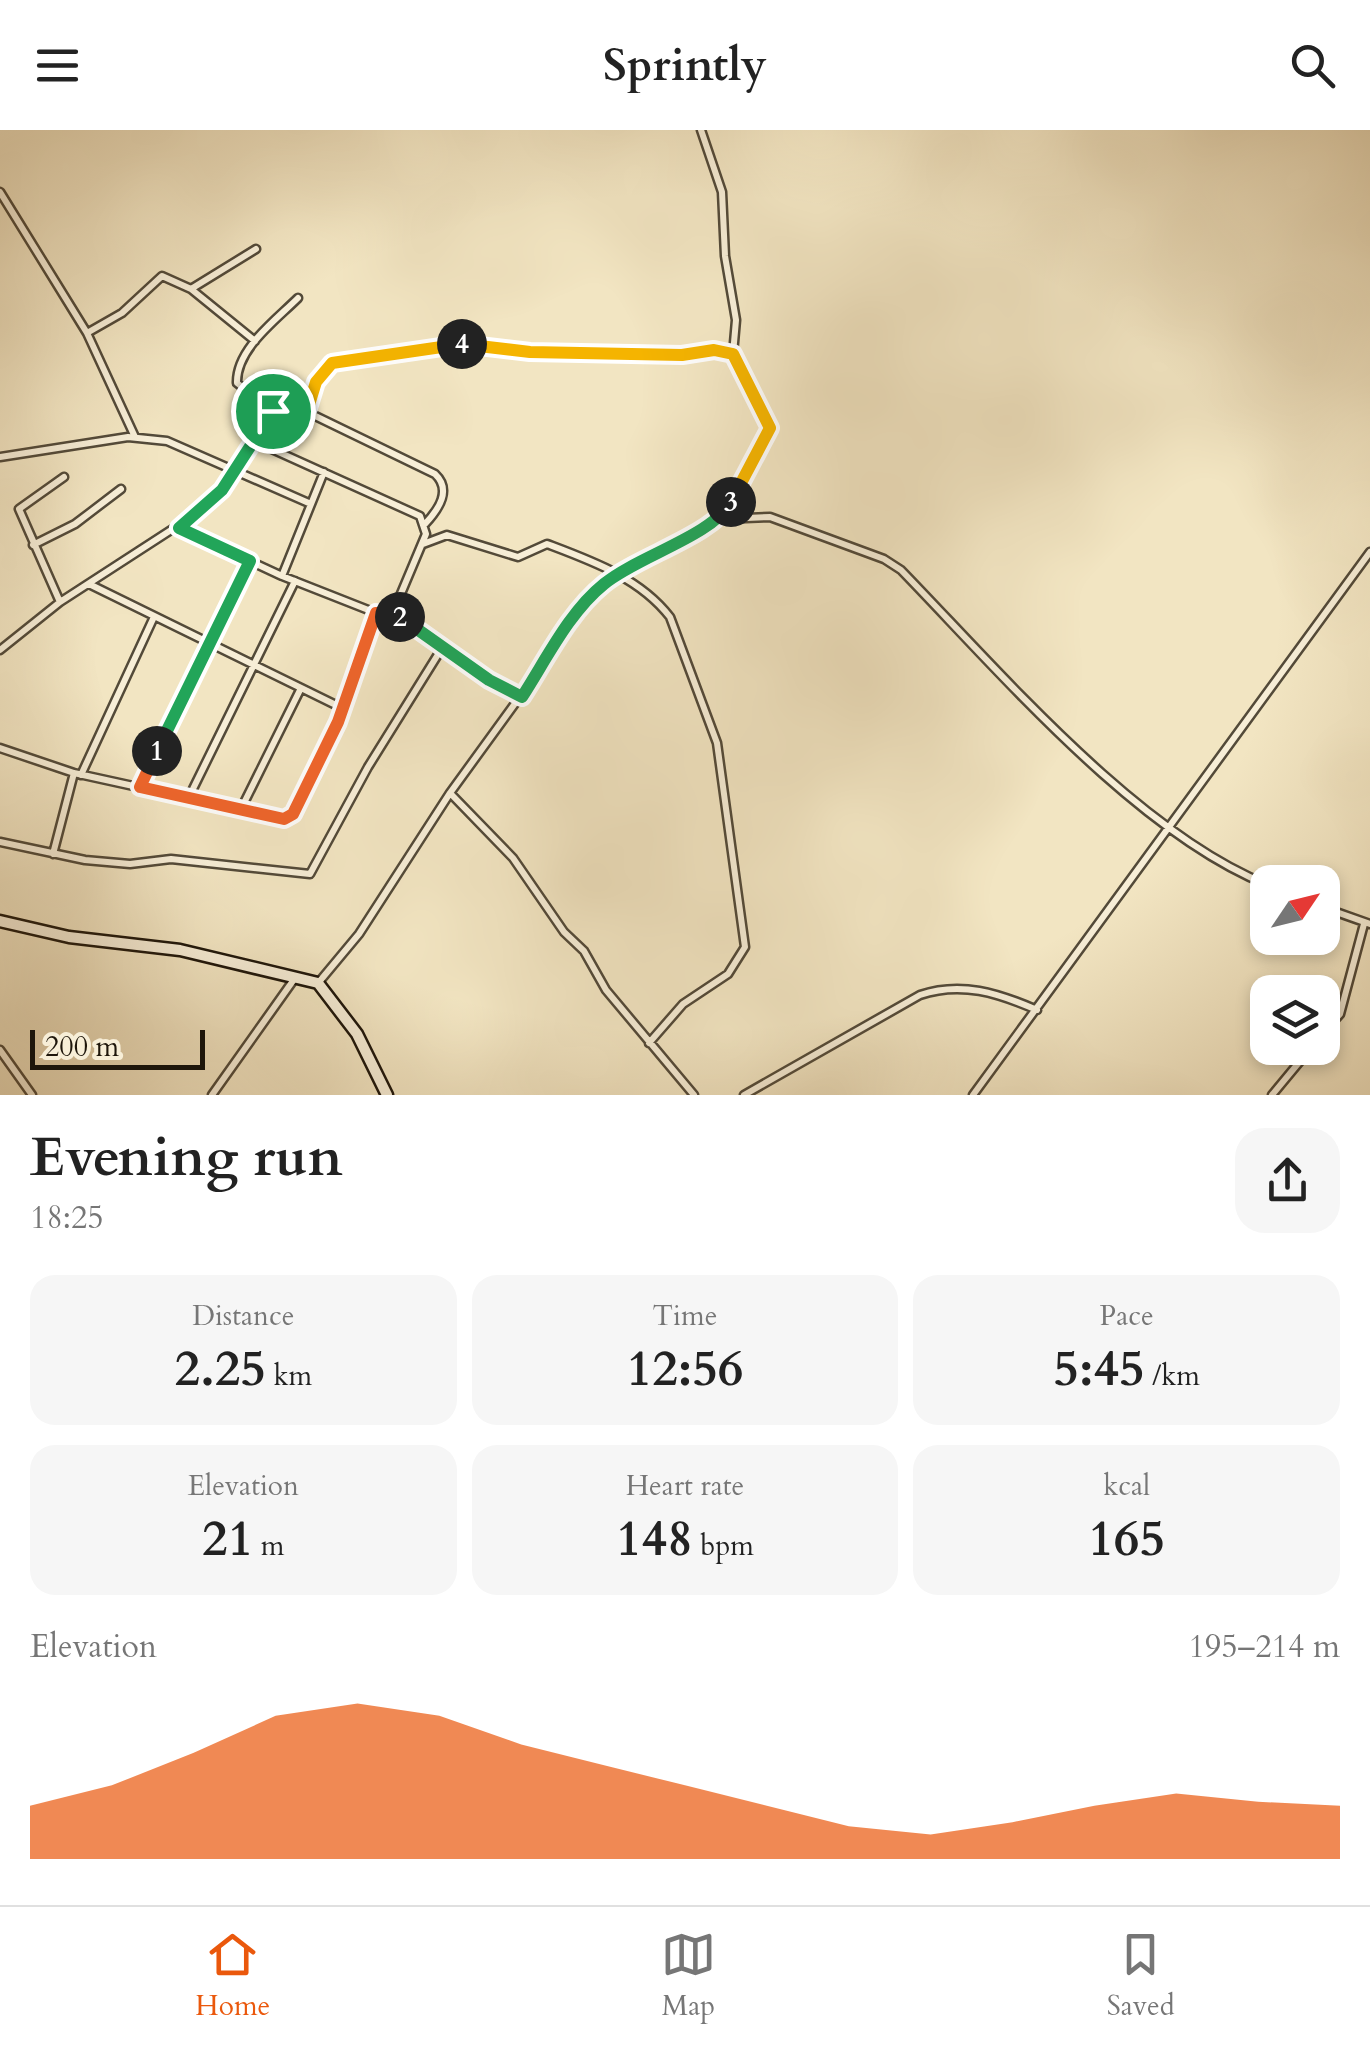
<!DOCTYPE html>
<html lang="en">
<head>
<meta charset="utf-8">
<style>
  :root { --surface:#fff; --page:#f6f6f6; --text:#222; --muted:#767676; --line:#e0e0e0; --accent:#ea580c }
  body { margin:0; font-family:Cardo,serif; background:var(--page); color:var(--text); height:100vh; display:flex; flex-direction:column; font-size:38px; white-space:nowrap }
  * { box-sizing:border-box; margin:0 }
  p { font-size:32px; color:var(--muted) }
  .icon { flex:none; width:55px; height:55px; fill:none; stroke:currentColor; stroke-width:2; stroke-linecap:round; stroke-linejoin:round }
  .map { position:relative; height:965px; overflow:hidden }
  .details { display:flex; flex-direction:column; background:var(--surface); flex:1 }
  .details>* { flex:none }
  .needle { width:65px; rotate:55deg }
  .controls { position:absolute; left:1250px; top:735px; display:grid; gap:20px }
  .controls a { display:grid; place-items:center; width:90px; height:90px; border-radius:20px; background:var(--surface); box-shadow:0 5px 15px #0003; font-size:50px }
  .scale { position:absolute; left:30px; bottom:25px; width:175px; box-sizing:border-box; padding-left:10px; border:5px solid #1e160b; border-top:0; font-size:28px; line-height:35px; white-space:nowrap; color:#1e160b; -webkit-text-stroke:8px #f7eed7; paint-order:stroke }
  .pin { position:absolute; display:grid; place-items:center; width:85px; height:85px; color:#fff; margin:-42px; border:5px solid #fff; border-radius:50%; box-shadow:0 2px 10px #0007 }
  .km { position:absolute; width:50px; height:50px; margin:-25px; border-radius:50%; background:#222; color:#fff; font-size:28px; line-height:50px; text-align:center }
  .round { display:grid; place-items:center; flex:none; width:105px; height:105px; border-radius:30px; background:var(--page) }
  .headline { display:flex; align-items:center; justify-content:space-between; height:170px; padding:0 30px }
  h1 { font-size:55px; font-weight:800; line-height:75px }
  .metrics { display:grid; grid-template-columns:repeat(3,1fr); gap:15px; height:170px; padding:10px 30px }
  .metrics div { display:grid; align-content:center; border-radius:25px; background:var(--page); text-align:center }
  .metrics b { font-size:50px; font-weight:800 }
  .metrics small { font-size:28px; font-weight:400 }
  .metrics p { font-size:28px }
  .chart { height:280px; padding:20px 30px }
  .chart p { display:flex; justify-content:space-between }
  .chart svg { width:100%; height:180px; margin-top:10px; fill:var(--accent); opacity:.7 }
  header { display:flex; justify-content:space-between; align-items:center; height:130px; padding:0 30px; background:var(--surface); font-size:45px; font-weight:800 }
  .menu { display:flex; justify-content:space-around; align-items:center; height:140px; border-top:2px solid var(--line); background:var(--surface); font-size:28px; color:var(--muted) }
  .menu a { display:grid; justify-items:center; gap:5px }
  .menu .active { color:var(--accent) }
  .map>svg:first-child { display:block }
  .lines { fill:none; stroke-linecap:round; stroke-linejoin:round }
  .street-casing { stroke:#534a39; stroke-width:11 }
  .secondary-casing { stroke:#1e160b; stroke-width:15 }
  .street { stroke:#f7eed7; stroke-width:6 }
  .secondary { stroke:#f7eed7; stroke-width:10 }
  .split-1-casing { stroke:#fff; stroke-width:20 }
  .split-2-casing { stroke:#fff; stroke-width:20 }
  .split-3-casing { stroke:#fff; stroke-width:20 }
  .split-4-casing { stroke:#fff; stroke-width:20 }
  .split-5-casing { stroke:#fff; stroke-width:20 }
  .split-1 { stroke:#22a559; stroke-width:12 }
  .split-2 { stroke:#f0652b; stroke-width:12 }
  .split-3 { stroke:#22a559; stroke-width:12 }
  .split-4 { stroke:#f5b400; stroke-width:12 }
  .split-5 { stroke:#f5b400; stroke-width:12 }
</style>
</head>
<body>
<header><svg class="icon" aria-label="menu" viewBox="0 0 24 24"><path d="M4 6h16M4 12h16M4 18h16"/></svg>Sprintly<svg class="icon" aria-label="search" viewBox="0 0 24 24"><circle cx="10" cy="10" r="6"/><path d="M15 15l6 6"/></svg></header>
<div class="map">
<svg width="1370" height="965" viewBox="0 0 1370 965">
  <rect width="100%" height="100%" fill="#f2e5c2"/>
  <filter id="stains"><feTurbulence type="fractalNoise" baseFrequency=".002" numOctaves="4"/><feColorMatrix values="0 0 0 0 .2 0 0 0 0 .09 0 0 0 0 .02 0 0 0 .5 -.17"/></filter>
  <radialGradient id="worn" r=".72"><stop offset=".6" stop-color="#630" stop-opacity="0"/><stop offset="1" stop-color="#630" stop-opacity=".3"/></radialGradient>
  <g class="lines">
    <defs>
      <path id="street" d="M0,62l87,141 48,104
        M87,203l35,-20 40,-37 29,13
        M255,211l-64,-52 65,-40
        M273,281l-36,-28c-1,-34 39,-63 61,-85
        M305,281l130,63c17,16 4,35 -10,50
        M254,311l166,75 6,18 -34,81
        M0,327l128,-20 39,4 144,63
        M722,389l48,-2 114,42 17,11c99,102 236,263 367,315
        M179,398l103,48 94,37
        M423,414l24,-9 71,22 29,-13c45,17 93,34 123,73l47,126 28,204 -17,27 -45,30 -34,39
        M33,415l42,-21 46,-35
        M282,446l42,-104
        M89,454l253,124
        M60,472l-41,-93 45,-32
        M0,520l60,-48 145,-94 17,-17 51,-80 10,-4 16,5 9,-4 8,-26 16,-19 138,-20 60,9 153,3 31,-5 19,4
        M0,618l74,25 210,46 9,-5 45,-93 38,-108 29,6 37,29
        M81,645l72,-156
        M140,657l110,-226
        M450,663l63,65 51,74 20,19 22,39 88,105
        M189,667l106,-216
        M240,681l61,-123
        M0,712l85,18 45,4 41,-5 139,15 58,-107 74,-119 80,49
        M53,724l21,-81
        M1322,777l48,17
        M319,852l40,-48 91,-141 148,-204 19,-16 105,-54 47,-85 1,-13 -37,-67 3,-34 -11,-64 -3,-64 -21,-62
        M1322,904l18,-20 24,-90
        M0,920l32,45
        M212,965l83,-117
        M744,965l176,-100c41,-14 78,-2 117,15
        M973,965l397,-543
        M1272,965l39,-47"/>
      <path id="secondary" d="M0,791l69,16 111,13 138,33 39,51 30,61"/>
    </defs>
    <!-- street casing -->
    <use href="#street" class="street-casing"/>
    <!-- secondary casing -->
    <use href="#secondary" class="secondary-casing"/>
    <!-- street -->
    <use href="#street" class="street"/>
    <!-- secondary -->
    <use href="#secondary" class="secondary"/>
  </g>
  <g class="lines">
    <defs>
      <path id="split-1" d="M157,621l93,-190 -71,-33 43,-38 51,-79"/>
      <path id="split-2" d="M157,621l-17,36 144,32 9,-5 45,-92 38,-109 24,4"/>
      <path id="split-3" d="M400,487l89,63 33,17c24,-37 47,-85 82,-113 34,-28 108,-48 127,-82"/>
      <path id="split-4" d="M462,214l68,8 152,3 32,-5 19,4 37,74 -39,74"/>
      <path id="split-5" d="M273,281l10,-3 16,4 9,-4 8,-26 16,-19 130,-19"/>
    </defs>
    <!-- split-1 casing -->
    <use href="#split-1" class="split-1-casing"/>
    <!-- split-2 casing -->
    <use href="#split-2" class="split-2-casing"/>
    <!-- split-3 casing -->
    <use href="#split-3" class="split-3-casing"/>
    <!-- split-4 casing -->
    <use href="#split-4" class="split-4-casing"/>
    <!-- split-5 casing -->
    <use href="#split-5" class="split-5-casing"/>
    <!-- split-1 -->
    <use href="#split-1" class="split-1"/>
    <!-- split-2 -->
    <use href="#split-2" class="split-2"/>
    <!-- split-3 -->
    <use href="#split-3" class="split-3"/>
    <!-- split-4 -->
    <use href="#split-4" class="split-4"/>
    <!-- split-5 -->
    <use href="#split-5" class="split-5"/>
  </g>
  <rect width="100%" height="100%" filter="url(#stains)"/>
  <rect width="100%" height="100%" fill="url(#worn)"/>
</svg>
<div class="controls">
<a><svg class="needle" viewBox="-14 -14 28 28"><path d="M0-13l5 13h-10z" fill="#e53935"/><path d="M0 13l5-13h-10z" fill="#767676"/></svg></a>
<a><svg class="icon" aria-label="layers" viewBox="0 0 24 24"><path d="M12 4l9 5-9 5-9-5zM3 14l9 5 9-5"/></svg></a>
</div>
<div class="scale">200 m</div>
<div class="pin" style="left:273px;top:281px;background:#1e9e55"><svg class="icon" aria-label="arrive" viewBox="0 0 24 24"><path d="M6 21V4h12l-3 4 3 4H6"/></svg></div>
<b class="km" style="left:157px;top:621px">1</b>
<b class="km" style="left:400px;top:487px">2</b>
<b class="km" style="left:731px;top:372px">3</b>
<b class="km" style="left:462px;top:214px">4</b>
</div>
<section class="details">
<div class="headline"><div><h1>Evening run</h1><p>18:25</p></div><a class="round"><svg class="icon" aria-label="share" viewBox="0 0 24 24"><path d="M12 15V3M7 8l5-5 5 5M5 13v7h14v-7"/></svg></a></div>
<div class="metrics">
<div><p>Distance</p><b>2.25<small> km</small></b></div>
<div><p>Time</p><b>12:56</b></div>
<div><p>Pace</p><b>5:45<small> /km</small></b></div>
</div>
<div class="metrics">
<div><p>Elevation</p><b>21<small> m</small></b></div>
<div><p>Heart rate</p><b>148<small> bpm</small></b></div>
<div><p>kcal</p><b>165</b></div>
</div>
<div class="chart"><p><span>Elevation</span>195–214 m</p>
<svg viewBox="0 0 160 44" preserveAspectRatio="none"><path d="M0 44V31L10 26L20 18L30 9L40 6L50 9L60 16L70 21L80 26L90 31L100 36L110 38L120 35L130 31L140 28L150 30L160 31V44z"/></svg>
</div>
</section>
<nav class="menu">
<a class="active"><svg class="icon" aria-label="home" viewBox="0 0 24 24"><path d="M3 11l9-7 9 7M6 9v11h12V9"/></svg>Home</a>
<a><svg class="icon" aria-label="map" viewBox="0 0 24 24"><path d="M3 6l6-2 6 2 6-2v14l-6 2-6-2-6 2zM9 4v14M15 6v14"/></svg>Map</a>
<a><svg class="icon" aria-label="saved" viewBox="0 0 24 24"><path d="M7 4h10v16l-5-4-5 4z"/></svg>Saved</a>
</nav>
</body>
</html>
